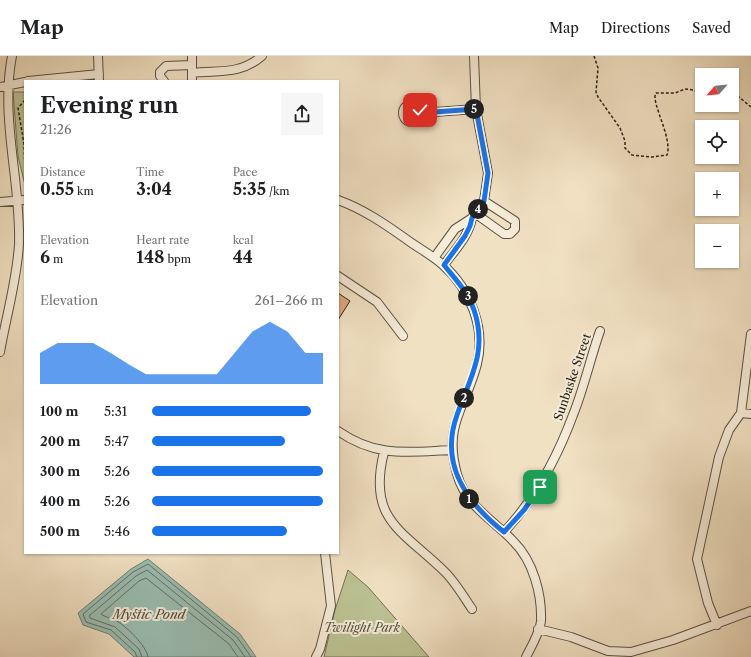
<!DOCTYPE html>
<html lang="en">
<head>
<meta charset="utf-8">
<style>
  :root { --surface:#fff; --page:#f6f6f6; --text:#202124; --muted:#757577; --line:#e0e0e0; --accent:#1a73e8 }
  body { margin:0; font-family:"Libre Caslon Text",serif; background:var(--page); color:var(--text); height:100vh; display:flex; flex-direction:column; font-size:15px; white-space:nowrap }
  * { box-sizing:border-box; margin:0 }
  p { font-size:13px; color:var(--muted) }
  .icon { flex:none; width:22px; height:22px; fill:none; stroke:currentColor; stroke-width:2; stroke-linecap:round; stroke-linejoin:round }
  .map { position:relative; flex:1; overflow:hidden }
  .panel { position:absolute; left:24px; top:24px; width:315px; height:474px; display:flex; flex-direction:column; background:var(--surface); border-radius:0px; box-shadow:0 1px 3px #0004 }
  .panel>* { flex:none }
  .needle { width:26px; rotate:243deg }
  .tools { position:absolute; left:695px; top:12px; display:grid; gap:8px }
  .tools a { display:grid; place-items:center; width:44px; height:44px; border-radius:0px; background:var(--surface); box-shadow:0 1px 3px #0004; font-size:20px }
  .pin { position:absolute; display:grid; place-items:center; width:34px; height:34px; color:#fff; margin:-17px; border-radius:8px; box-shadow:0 2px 6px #0006 }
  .km { position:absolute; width:20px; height:20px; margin:-10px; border-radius:50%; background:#222; color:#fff; font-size:11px; line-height:20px; text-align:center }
  .round { display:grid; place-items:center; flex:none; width:42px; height:42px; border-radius:0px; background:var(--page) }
  .overview { display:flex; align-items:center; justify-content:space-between; height:68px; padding:0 16px }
  h1 { font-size:22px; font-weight:800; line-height:30px }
  .metrics { display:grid; grid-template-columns:repeat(3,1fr); gap:6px; height:68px; padding:4px 16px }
  .metrics div { display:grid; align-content:center }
  .metrics b { font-size:17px; font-weight:800 }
  .metrics small { font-size:11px; font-weight:400 }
  .metrics p { font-size:11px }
  .chart { height:112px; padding:8px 16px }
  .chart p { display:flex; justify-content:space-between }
  .chart svg { width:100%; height:72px; margin-top:4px; fill:var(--accent); opacity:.7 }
  ul { padding:0 16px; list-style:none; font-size:13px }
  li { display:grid; grid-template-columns:64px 48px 1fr; align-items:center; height:30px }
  li i { height:10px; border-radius:5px; background:var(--accent) }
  header { display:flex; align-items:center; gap:24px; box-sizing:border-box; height:56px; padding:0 20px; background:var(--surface); border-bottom:1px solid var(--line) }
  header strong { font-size:19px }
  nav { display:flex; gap:22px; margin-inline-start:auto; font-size:14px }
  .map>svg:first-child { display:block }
  .green { fill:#bbc293; stroke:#727256 }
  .water { fill:#9bbeb2; stroke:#6d7f74 }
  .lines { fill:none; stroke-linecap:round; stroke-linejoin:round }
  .shore { stroke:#627065; stroke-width:1 }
  .building { fill:#dfa67e; stroke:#292118 }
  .minor-casing { stroke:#5b5143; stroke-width:10 }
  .path { stroke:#292118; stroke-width:1.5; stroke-dasharray:3 2; stroke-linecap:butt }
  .minor { stroke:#f6ecd8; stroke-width:8 }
  .route-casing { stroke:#fff; stroke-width:8 }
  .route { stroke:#1a73e8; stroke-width:5 }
  .labels { text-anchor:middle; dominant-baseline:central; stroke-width:4; stroke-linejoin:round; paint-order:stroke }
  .street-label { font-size:12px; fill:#292118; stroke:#f6ecd8 }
  .park-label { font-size:12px; font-style:italic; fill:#55513d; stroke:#f6ecd8 }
  .water-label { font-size:13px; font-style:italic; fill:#4b5046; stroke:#f6ecd8 }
</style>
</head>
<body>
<header>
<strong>Map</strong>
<nav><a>Map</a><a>Directions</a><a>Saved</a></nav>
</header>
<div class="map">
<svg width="751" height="601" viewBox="0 0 751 601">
  <rect width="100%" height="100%" fill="#f1e1c3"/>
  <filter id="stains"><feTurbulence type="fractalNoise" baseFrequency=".005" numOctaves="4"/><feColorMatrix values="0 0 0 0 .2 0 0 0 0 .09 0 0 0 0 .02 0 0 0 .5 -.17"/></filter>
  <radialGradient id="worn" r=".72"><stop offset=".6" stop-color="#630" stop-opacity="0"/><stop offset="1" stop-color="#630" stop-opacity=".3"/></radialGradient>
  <!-- green -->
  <path class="green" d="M13,36h12v93l-7,-29z
    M348,514l20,17 61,70h-105l11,-47z"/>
  <!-- water -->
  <path class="water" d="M148,503l92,75 16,23h-122l-25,-23 -26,-9 -5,-12 53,-44z"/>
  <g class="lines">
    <!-- shore -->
    <path class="shore" d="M137,601l-2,-5 -24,-22 -25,-8 -3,-8 50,-42 15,-8 89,73 14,20
      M142,601l-3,-8 -24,-22 -25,-9 -1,-2 47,-40 11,-6 86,70 12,17
      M148,601c-1,-11 -23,-32 -33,-37 -5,-2 -10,-3 -14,-6l38,-33 7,-3 83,66 9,13"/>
  </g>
  <!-- building -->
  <path class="building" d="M338,237l12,8 -12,19z"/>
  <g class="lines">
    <defs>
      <path id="minor" d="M98,0l1,25
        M192,17c27,-3 48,2 70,-17
        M28,25l71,-7
        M164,25l-4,-5v-4l6,-6 26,-1
        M192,25v-25
        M0,31l25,-5
        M403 57a9 9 0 1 1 18 0a9 9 0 1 1-18 0Z
        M421,57l55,-4
        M338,144c25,9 47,24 68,39 12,9 26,16 37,26 27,24 43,63 34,99 -11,43 -34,60 -20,110 9,33 36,45 57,68 19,19 28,52 27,79 -1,11 -10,26 -15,36
        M0,146l25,-2
        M476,158l28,20h6l5,-5v-8l-31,-20
        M434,202l21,-29 17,-11 12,-17 4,-28 -12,-64 -2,-53
        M444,209c10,-14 25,-29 28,-47
        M338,220l39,26 26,34
        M0,296c6,-35 17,-72 19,-108 2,-62 -19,-126 -7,-188
        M741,357l10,-79
        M338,375c39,27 69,21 114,19
        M384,396c-17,68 18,78 61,120 10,10 19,25 27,37
        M504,476c31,-33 53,-74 69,-117 11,-27 17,-56 27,-84
        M717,569l-9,-22 -11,-44 22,-102 10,-27 12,-17 10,1
        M538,573l33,8 37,14 23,1 42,-12 78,-29
        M316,601l4,-8 11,-43 -6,-53"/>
    </defs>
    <!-- minor casing -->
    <use href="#minor" class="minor-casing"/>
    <!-- path -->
    <path class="path" d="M594,0l4,12 -2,24 2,5 22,31 5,13v7l7,7 20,2 15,-2c6,-17 -17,-54 -11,-62h19l10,-4 9,1 8,6
      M732,40l7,1 12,10
      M25,44l-7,8 6,36 1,24"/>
    <!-- minor -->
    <use href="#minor" class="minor"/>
  </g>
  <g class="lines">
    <defs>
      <path id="route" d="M420,54l1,3 55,-4 12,64 -4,28 -12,17 -2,8 -5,10 -21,29c11,14 24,27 30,45 14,41 -4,68 -17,105 -18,50 10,88 47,117l20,-22 16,-23"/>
    </defs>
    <!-- route casing -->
    <use href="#route" class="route-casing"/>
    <!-- route -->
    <use href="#route" class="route"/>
  </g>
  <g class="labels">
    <!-- street labels -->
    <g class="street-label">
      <text transform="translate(572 321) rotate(-71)">Sunbaske Street</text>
    </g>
    <!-- park labels -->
    <g class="park-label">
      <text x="362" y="571">Twilight Park</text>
    </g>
    <!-- water labels -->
    <g class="water-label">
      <text x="149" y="558">Mystic Pond</text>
    </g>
  </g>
  <rect width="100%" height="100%" filter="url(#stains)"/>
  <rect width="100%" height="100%" fill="url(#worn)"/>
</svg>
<div class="tools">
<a><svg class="needle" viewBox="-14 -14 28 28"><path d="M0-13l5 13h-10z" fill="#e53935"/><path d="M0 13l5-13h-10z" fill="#757577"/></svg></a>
<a><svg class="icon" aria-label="locate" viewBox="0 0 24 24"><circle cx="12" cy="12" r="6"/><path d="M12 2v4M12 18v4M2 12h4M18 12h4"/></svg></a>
<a>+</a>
<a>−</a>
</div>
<div class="pin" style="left:540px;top:431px;background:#1e9e55"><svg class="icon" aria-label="arrive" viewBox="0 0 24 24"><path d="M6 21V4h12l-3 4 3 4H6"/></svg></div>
<div class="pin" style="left:420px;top:54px;background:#d93025"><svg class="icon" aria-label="check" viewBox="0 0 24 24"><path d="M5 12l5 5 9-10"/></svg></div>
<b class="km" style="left:469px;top:443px">1</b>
<b class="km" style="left:464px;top:342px">2</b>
<b class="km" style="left:468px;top:240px">3</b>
<b class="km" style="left:478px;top:153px">4</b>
<b class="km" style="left:474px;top:53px">5</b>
<section class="panel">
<div class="overview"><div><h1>Evening run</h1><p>21:26</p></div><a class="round"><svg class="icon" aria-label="share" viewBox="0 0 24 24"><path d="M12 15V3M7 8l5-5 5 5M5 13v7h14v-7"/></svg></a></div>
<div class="metrics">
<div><p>Distance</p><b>0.55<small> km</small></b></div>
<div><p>Time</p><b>3:04</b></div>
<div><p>Pace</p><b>5:35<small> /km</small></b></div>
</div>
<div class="metrics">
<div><p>Elevation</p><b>6<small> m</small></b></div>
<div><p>Heart rate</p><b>148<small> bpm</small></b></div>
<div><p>kcal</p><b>44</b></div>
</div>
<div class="chart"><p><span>Elevation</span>261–266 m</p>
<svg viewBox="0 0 160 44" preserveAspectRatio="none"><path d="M0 44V25L10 19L20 19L30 19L40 25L50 32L60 38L70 38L80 38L90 38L100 38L110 25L120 12L130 6L140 12L150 25L160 25V44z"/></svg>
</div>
<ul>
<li><b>100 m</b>5:31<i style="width:93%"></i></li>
<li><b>200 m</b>5:47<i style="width:78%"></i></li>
<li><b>300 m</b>5:26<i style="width:100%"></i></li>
<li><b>400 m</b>5:26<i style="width:100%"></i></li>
<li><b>500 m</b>5:46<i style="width:79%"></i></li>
</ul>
</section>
</div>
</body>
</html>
